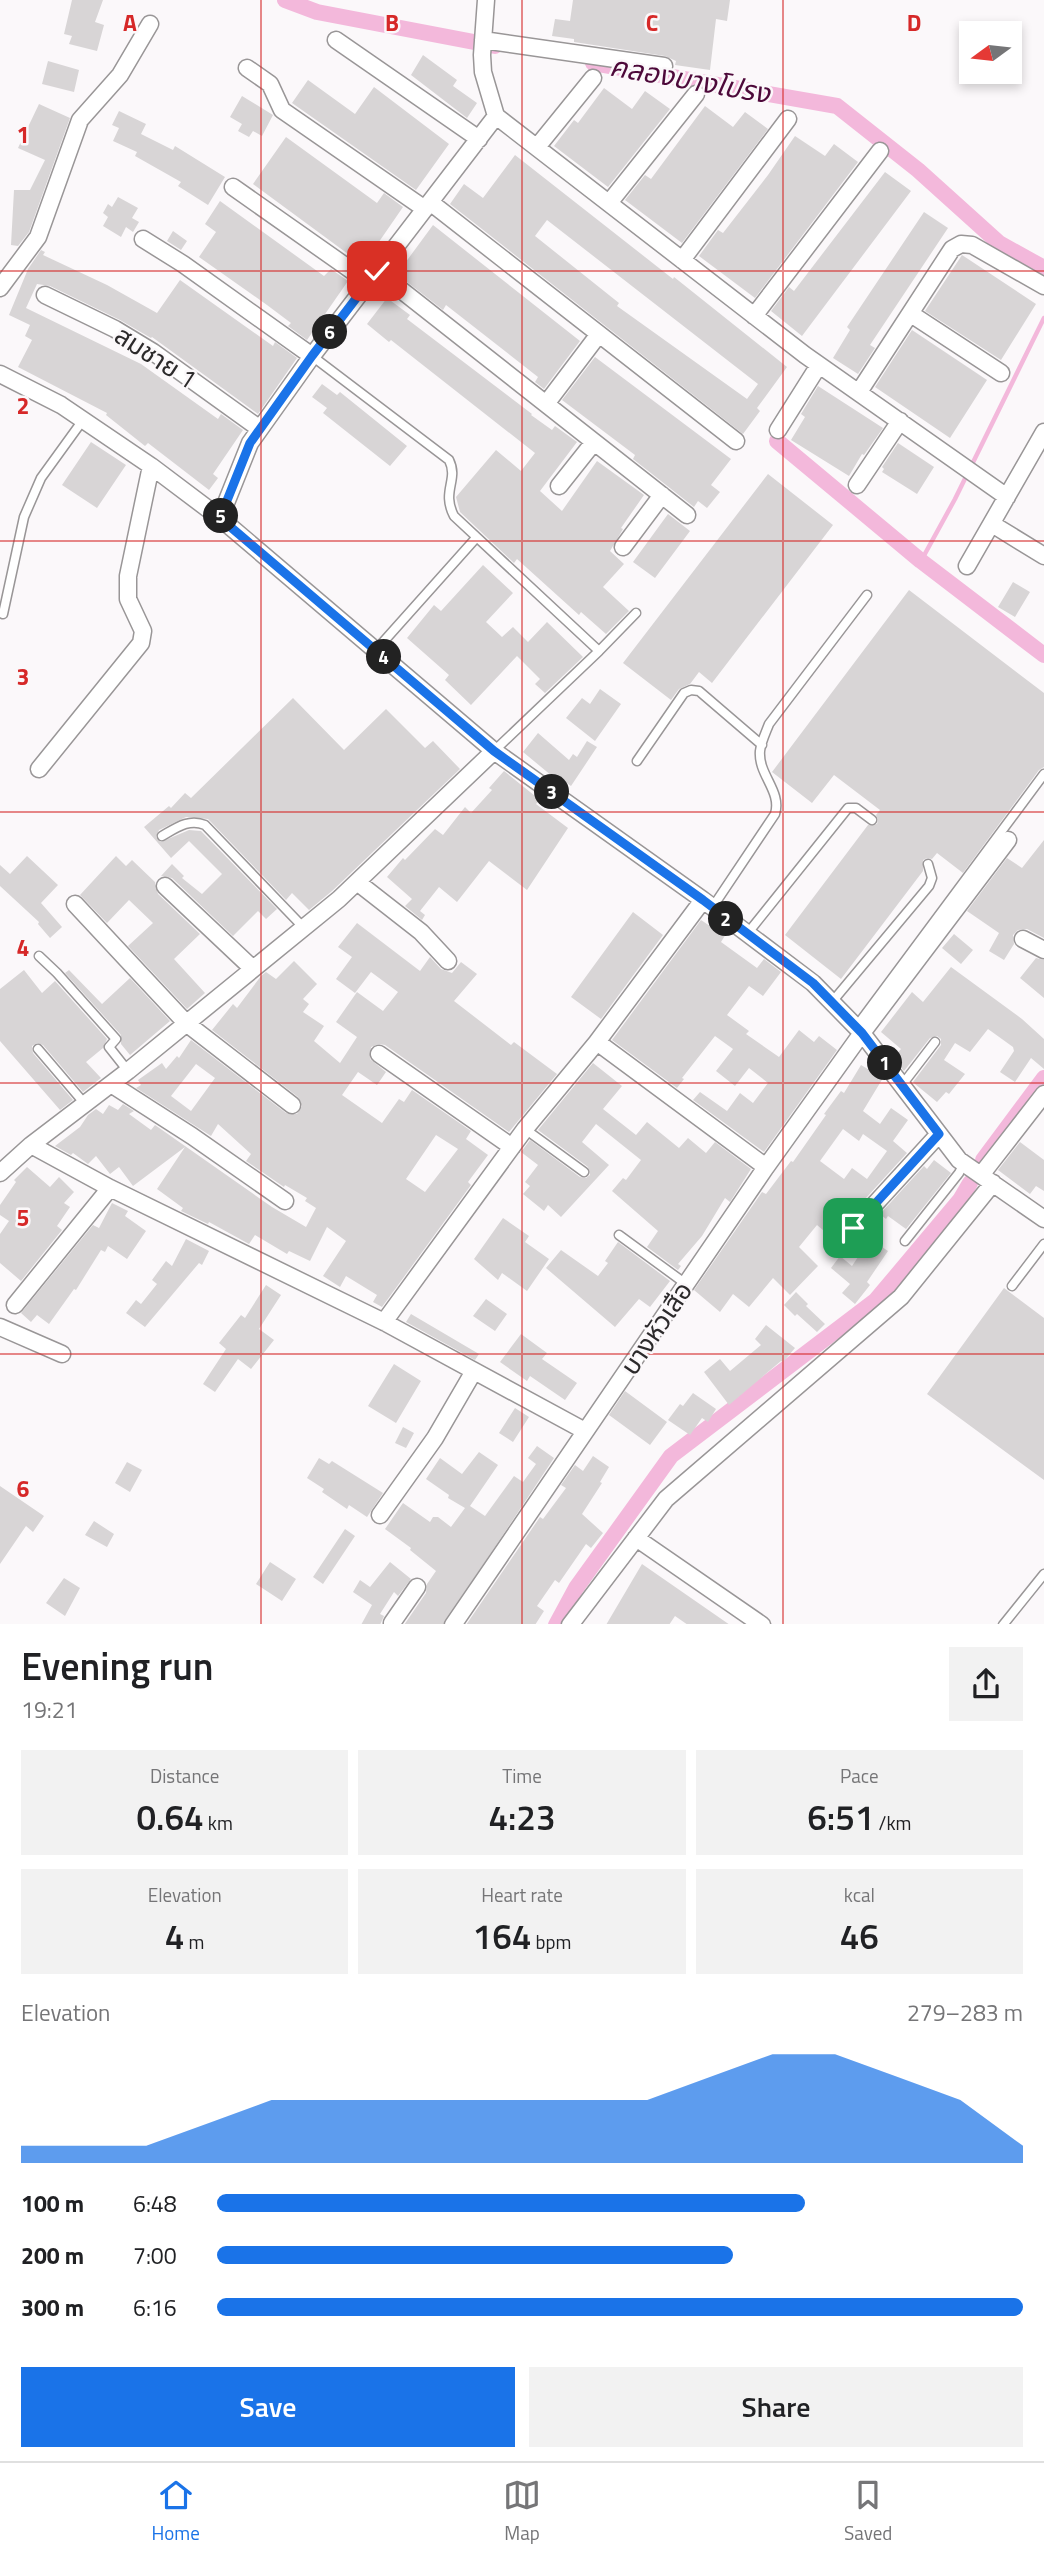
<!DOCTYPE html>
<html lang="en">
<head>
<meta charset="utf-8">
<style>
  :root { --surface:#fff; --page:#f2f2f2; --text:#202124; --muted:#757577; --line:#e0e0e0; --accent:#1a73e8 }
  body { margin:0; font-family:"Titillium Web","Noto Sans Thai",sans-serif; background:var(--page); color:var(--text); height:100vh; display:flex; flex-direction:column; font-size:26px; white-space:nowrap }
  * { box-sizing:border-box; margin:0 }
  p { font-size:23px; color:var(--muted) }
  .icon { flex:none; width:38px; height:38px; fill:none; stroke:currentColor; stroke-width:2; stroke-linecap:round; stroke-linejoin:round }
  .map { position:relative; height:1624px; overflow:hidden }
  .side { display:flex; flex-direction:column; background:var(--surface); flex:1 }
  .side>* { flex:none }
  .needle { width:46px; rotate:255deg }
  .fabs { position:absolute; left:959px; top:21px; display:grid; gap:14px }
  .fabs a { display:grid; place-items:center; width:63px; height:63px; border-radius:0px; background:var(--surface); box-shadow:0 4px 10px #0003; font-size:35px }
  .pin { position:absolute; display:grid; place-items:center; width:60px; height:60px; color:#fff; margin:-30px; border-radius:14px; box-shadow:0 4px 10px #0006 }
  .km { position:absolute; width:35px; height:35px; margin:-18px; border-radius:50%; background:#222; color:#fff; font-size:19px; line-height:35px; text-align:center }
  .round { display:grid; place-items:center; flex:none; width:74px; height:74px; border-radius:0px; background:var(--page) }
  .headline { display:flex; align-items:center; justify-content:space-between; height:119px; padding:0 21px }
  h1 { font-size:38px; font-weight:600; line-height:52px }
  .stats { display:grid; grid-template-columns:repeat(3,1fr); gap:10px; height:119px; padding:7px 21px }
  .stats div { display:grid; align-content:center; border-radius:0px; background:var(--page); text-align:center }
  .stats b { font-size:35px; font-weight:600 }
  .stats small { font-size:19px; font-weight:400 }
  .stats p { font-size:19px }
  .chart { height:196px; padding:14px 21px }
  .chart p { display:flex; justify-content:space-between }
  .chart svg { width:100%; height:126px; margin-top:7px; fill:var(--accent); opacity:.7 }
  .action { display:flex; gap:14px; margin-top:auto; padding:14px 21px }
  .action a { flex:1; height:80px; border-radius:0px; background:var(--accent); color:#fff; font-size:28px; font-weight:600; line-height:80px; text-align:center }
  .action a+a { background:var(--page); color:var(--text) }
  ul { padding:0 21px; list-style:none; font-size:23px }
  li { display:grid; grid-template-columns:112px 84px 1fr; align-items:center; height:52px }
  li i { height:18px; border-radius:9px; background:var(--accent) }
  .dock { display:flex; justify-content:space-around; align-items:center; height:98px; border-top:2px solid var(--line); background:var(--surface); font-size:19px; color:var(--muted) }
  .dock a { display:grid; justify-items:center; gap:4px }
  .dock .selected { color:var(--accent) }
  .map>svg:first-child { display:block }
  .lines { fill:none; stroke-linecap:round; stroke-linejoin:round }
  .stream { stroke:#f3b8db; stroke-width:4.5 }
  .canal { stroke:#f3b8db; stroke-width:16 }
  .building { fill:#d8d5d6; fill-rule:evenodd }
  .service-casing { stroke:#999697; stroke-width:11 }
  .minor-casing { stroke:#999697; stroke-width:19 }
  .service { stroke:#fff; stroke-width:8 }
  .minor { stroke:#fff; stroke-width:16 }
  .route-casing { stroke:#fff; stroke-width:14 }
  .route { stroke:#1a73e8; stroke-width:9 }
  .grid { fill:none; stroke:#d62828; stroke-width:2; stroke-opacity:0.55 }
  .labels { text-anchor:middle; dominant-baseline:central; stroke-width:5; stroke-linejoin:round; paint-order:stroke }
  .street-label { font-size:26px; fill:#2c2a2b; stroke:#fbf8fa }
  .water-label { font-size:28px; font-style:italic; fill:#4d093a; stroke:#fbf8fa }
  .grid-label { font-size:23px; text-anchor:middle; font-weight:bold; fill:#d62828; stroke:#fbf8fa; stroke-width:5; stroke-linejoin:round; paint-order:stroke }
</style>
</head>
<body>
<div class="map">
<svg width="1044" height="1625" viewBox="0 0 1044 1625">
  <rect width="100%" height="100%" fill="#fbf8fa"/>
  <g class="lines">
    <!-- stream -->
    <path class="stream" d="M921,561l34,-62 89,-181"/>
    <!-- canal -->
    <path class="canal" d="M285,0l32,12 178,34
      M593,63l244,43 81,64 81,73 45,25
      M777,441l144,120 123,94
      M983,1160l61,-82
      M556,1625l20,-37 95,-132 205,-156 84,-100 10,-17"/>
  </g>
  <!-- building -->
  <path class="building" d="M72,0h31l-8,22 9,3 -7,26 -28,-7 3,-8 -8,-2z
    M573,0h157l-3,21 -11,-2 -6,51 -35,-5 1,-4 -11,-5 -91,-14v-3l-22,-3 3,-17 15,2z
    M423,55l34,25 -4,6 24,17 -10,15 -56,-43z
    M48,61l31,9 -5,22 -32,-8z
    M308,80l47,34 19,-27 75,57 -33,46 -124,-87z
    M604,88l28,21 13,-18 25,18 -62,78 -54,-41 20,-26 4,3z
    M242,96l31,19 -11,21 -9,-5 -4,6 -11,-6 4,-7 -12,-7z
    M39,104l31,14 -41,114 -11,14 -7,-1 3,-55h16l15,-30 -27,-12z
    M705,106l28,21 12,-15 23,17 -86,114 -57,-43 20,-25 6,4z
    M119,111l27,13 -5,10 32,16 2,-4 50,31 -17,28 -30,-19 3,-4 -46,-26 2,-4 -24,-11 6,-13 -7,-3z
    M795,136l30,20 9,-12 24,18 -103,136 -56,-42 19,-26 5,3 45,-58z
    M286,137l91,66 7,-10 19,14 -40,58 -110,-81z
    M515,155l158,124 1,-2 113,90 -30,41 3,3 -17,23 -293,-230 14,-20 19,14zM547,220l211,164 -11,15 -130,-93 2,-3 -84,-67z
    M885,172l26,19 -109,145 -31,-25 18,-24 5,4z
    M118,197l20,11 -6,10 7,4 -6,10 -7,-5 -5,10 -18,-11 5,-9 -5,-4 5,-9 4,3z
    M220,201l104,75 7,-7 17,12 -41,59 -19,-14 3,-3 -24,-18 -68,-48 17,-25 -11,-8z
    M924,212l24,16 -78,117 5,3 -17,26 -25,-16 17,-28 -3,-3z
    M433,225l147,116 -36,48 -9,-7 3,-5 -92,-72 -3,5 -46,-36z
    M173,231l14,10 -6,9 -14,-9z
    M41,250l4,2 -2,3 64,30 50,28 23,-33 93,66 2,-4 22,16 -39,56 -106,-77 -1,1 -31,-18 -70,-34 -13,-2 -11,24 115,56 77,55 3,-5 22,16 -30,44 5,4 -9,12 -61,-47 -3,3 -39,-31 1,-2 -89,-46 14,-27 -7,-4 5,-11 -21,-10 19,-46z
    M962,255l74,49 -35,56 -76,-49z
    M387,298l23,17 -3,4 125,95 -1,1 21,15 3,-4 22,16 -37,49 22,20 35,-50 47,34 -23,33 2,1 -13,22 14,13 -21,23 26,24 -23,23 -25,-22 -2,3 -62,-56 -3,4 -54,-51 -4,-15 40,-47 25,21 14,-18 -144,-113 -2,2 -22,-18z
    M912,330l75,50 -37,58 -75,-51z
    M595,357l136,102 -20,26 9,7 -13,16 -9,-7 -4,6 -61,-48 2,-4 -73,-55z
    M322,384l15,11 3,-3 67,54 -17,20 -67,-53 4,-5 -15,-11z
    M818,386l65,42 -19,27 -2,-1 -13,22 -58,-36 14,-23 -4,-3z
    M91,442l35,23 -29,43 -35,-23z
    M898,443l36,24 -17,27 -35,-22 2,-3 -2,-2z
    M768,474l65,51 -121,158 -13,-11 -9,12 -11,5 -8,11 -48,-37z
    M668,514l22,17 -35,47 -22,-16z
    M483,565l30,28 -27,29 16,15 11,-10 15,15 19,-20 36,35 -38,36 -10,-9 5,-5 -23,-23 -46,49 -26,-25 4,-5 -42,-37 27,-33 7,6z
    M1013,582l17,10 -15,25 -17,-10z
    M909,590l135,103v74l-5,3 -76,103 -26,-20 -5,6 -5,-1 -4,2v11l-82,108 -56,-44 83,-110 9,-1 1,-4 -2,-5 4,-5 -46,-35 -22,28 -40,-31z
    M600,689l21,15 -26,37 -29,-23 16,-20 8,6z
    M293,698l51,52 42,-41 39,39 8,-7 27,28 -128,122 -23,19 -17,-17 -6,7 -78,-81 -22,-2 -27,13 -3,7 5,5 28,-12 12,1 76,78 -11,10 -8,-8 -25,25 -61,-58 -11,-2 11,-12 12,12 -2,2 20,16 20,-20 -33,-33 -18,17 -27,-31 25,-21 2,2 14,-15 6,5z
    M538,733l31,27 4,-6 4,3 10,-16 10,6 -26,39 -17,-12 -2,2 -29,-24z
    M504,771l36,29 -4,4 32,24 -41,62 -38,-29 -32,41 -18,-15 -19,24 5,4 -3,5 -17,-14 7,-7 -25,-22 16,-19 2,2 30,-31 8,6 22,-28 6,6 21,-23 -3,-2z
    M1044,840v98l-17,-9 -9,1 -5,5 1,9 -10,16 -15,-9 10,-18 -32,-22 40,-53 15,10z
    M27,856l31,29 -17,18 21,24 -12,11 -12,-14 1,-2 -39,-36v-21l10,9z
    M116,856l10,10 6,-6 23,22 3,12 42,40 -26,25 31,34 -18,16 -59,-63 25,-23 -24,-23 -22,23 -27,-28z
    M633,912l30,23 -62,84 -30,-22z
    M701,920l9,6 2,-2 14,10 -5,8 36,26 7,-9 17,13 -18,24 -14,-10 -22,29 22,16 -3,3 33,23 20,-27 15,12 5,-6 18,14 -73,102 -71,-52 7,-8 27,19 13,-18 13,10 15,-20 -19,-15 -14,18 -19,-15 17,-22 -18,-13 -33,42 2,1 -7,9 -65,-48z
    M357,923l63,48 10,-14 11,12 11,4 9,-11 16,12 -23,27 57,44 3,-3 43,32 -48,58 -124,-87 -6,-1 -8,3 -1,12 16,13 -9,13 -19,-13 -16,23 40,28 17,-24 5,3 8,-12 59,41 -5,8 22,16 -20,27 3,3 -89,122 -9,-5 4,-7 -31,-19 -6,11 -17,-11 23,-35 -19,-14 -17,34 -21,-10 -2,3 -32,-19 -6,9 -40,-22 -1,2 -27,-13 2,-3 -26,-19 28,-42 -52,39 -14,-19 -9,7 -14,-18 -8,8 -15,-11 -2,2 -16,-9 25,-19 8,-12 8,-6 7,5 6,-9 9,5 5,-6 11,7 -5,3 22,16 4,-5 117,82 34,20 10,-19 -11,-7 2,-3 -22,-13 -1,2 -38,-26 5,-7 -33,-30 -7,12 -75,-48 5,-3 -3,-5 24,-17 4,6 11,-13 2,2 12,-18 95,73 11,1 5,-8 -4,-9 -86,-67 21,-26 4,4 24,-32 5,-4 10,7 18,-18 23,23 -14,15 6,5 -6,8 21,14 -10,15 26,22 17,-26 -21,-15 21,-30 26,19 15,-19 -27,-20 -16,21 -19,-14 16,-22 -14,-10zM196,1064l19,14 -24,33 -20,-15zM436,1135l22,14 -33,43 -19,-13z
    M954,934l19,16 -12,14 -19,-16z
    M1036,958l8,2v38l-24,-20z
    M951,967l71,52 22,20v30l-13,-11 -16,24 -15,-10 14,-21 -1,-4 -25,-18 -18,23 -15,-9 -11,17 21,14 -16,20 -3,-2 -9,10 -22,-18 -2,-2 28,-37v-6l-4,-3 -7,2 -26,33 -5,-6 2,-3 -7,-5 7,-8 -20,-17 31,-40 11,10z
    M24,970l18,23 13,-12 52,58 -4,9 -17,14 15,16 -18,14 -40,-47 -6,-2 -5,3 1,7 40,47 -13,10 -60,-69v-52z
    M69,970l33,34 28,-26 40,43 -40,34 -9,-11v-9l-56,-62z
    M593,1063l29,23 -19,23 33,26 11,-13 32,26 9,-10 18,15 9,-11 36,27 -21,33 -5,-4 -23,38 -24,28 3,2 -3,4 -31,-23 11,-16 -46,-40 11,-13 3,2 15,-20 -45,-36 -14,18 27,23 -48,52 -13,-12 -4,6 -21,-17 7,-8 -5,-4 13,-17 -17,-13 9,-12 50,37 6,1 4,-3 -2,-8 -50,-37z
    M861,1065l22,13 -20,33 17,13 11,-16 17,12 -15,21 14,12 -62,68 -2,5 1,7 -7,9 -20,-17 -18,22 19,19 -28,29 -17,-17 -24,29 -16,-13 -13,18 -26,-22 68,-98 4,2 25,-33 2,1 33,-47 -2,-1 17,-23 3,2zM843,1129l16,12 4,-7 24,17 -20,28 -15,-11 -8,11 -24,-18z
    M1020,1142l24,18v31l-8,-5 -6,8 -32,-24z
    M934,1160l17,13 -45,56 -18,-13 -2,3 -6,-5 44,-48 3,3z
    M27,1167l23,20 9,-10 15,15 -10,11 6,4 -13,19 5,4 -41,51 -21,-18v-29l9,-13 -9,-6v-10l16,-23 -2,-2z
    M112,1203l16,8 -3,5 21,15 -19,28 -19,-13 -3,6 -4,-2 -25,40 -2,-1 -25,35 -12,-9 -6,7 -10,-9 72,-88 6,3z
    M503,1218l26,18 -4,6 24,17 -22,32 -25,-18 -4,7 -24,-21z
    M186,1239l23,12 -7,14 -3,-2 -54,64 -19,-14 10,-13 5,4 16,-20 -5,-4 14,-19 6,5z
    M870,1239l18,12 -21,31 3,3 -15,19 -13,-11 8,-9 -19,-16 9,-12 12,10z
    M618,1242l52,39 -20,26 -11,-8 -24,28 -69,-59 15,-18 37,26 10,-13 -3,-2z
    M266,1285l15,10 -22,34 15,11 -23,29 -13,-10 -23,33 -12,-8 23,-35 -7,-6 22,-28 4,3z
    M1004,1288l40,30v162l-117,-86z
    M796,1292l12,12 -2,2 19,18 -8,8 -20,-18 -2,2 -11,-11z
    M486,1299l21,15 -12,17 -22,-15z
    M411,1314l68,40 -4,6 -69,-38z
    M766,1325l29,23 -12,14 -2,-1 -52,44 -25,-33 16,-13 10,12 31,-26 -6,-6z
    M521,1334l26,19 -5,6 35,24 -12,17 -35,-24 -3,5 -27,-19z
    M394,1364l27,17 -25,42 -28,-17z
    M625,1391l42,31 -17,23 -41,-30z
    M693,1393l23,16 -8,13 -6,-4 -12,17 -22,-15 12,-16 3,2z
    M515,1408l14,9 -16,25 -14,-9z
    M403,1427l11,6 -8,15 -11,-5z
    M537,1446l17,12 -111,167h-39l22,-32 1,-9 9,-13 -26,-21 1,-2 -26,-19 18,-26 27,19 3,-5h5l13,10 14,-19 -17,-10 1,-3 -23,-16 14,-21 22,16 17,-22 19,13 -28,41 15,10 29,-40 9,6 13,-18 -8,-6z
    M593,1456l16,11 -9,15 2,1 -20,31 21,19 -12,15 -5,-4 -27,39 -4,-3 -18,26 7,5 -9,14h-69l74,-108 3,2 23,-31 -5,-3 14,-20 8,6z
    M319,1458l10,6 3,-3 51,32 -16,24 -18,-12 -2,4 -25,-17 2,-3 -17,-11z
    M127,1462l15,8 -12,22 -15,-9z
    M0,1486l44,30 -11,16 -7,-6 -26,38z
    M94,1521l20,13 -7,13 -22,-12z
    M345,1529l10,7 -32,48 -10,-7z
    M270,1562l26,17 -14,22 -26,-17z
    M390,1562l21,17 -13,17 -4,-4 -14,22 4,2 -4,9h-19l11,-20 -19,-13 7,-12 10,7z
    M642,1564l88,61h-42l-13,-9 -6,9h-63z
    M64,1578l16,10 -15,28 -19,-13z"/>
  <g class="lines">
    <defs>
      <path id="service" d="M312,356l137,104c10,20 -8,31 5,56l145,135 -105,100
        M3,614l21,-97 17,-39 42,-58
        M376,650l100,-112
        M599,651l37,-38
        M637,761l47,-68 7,-3 8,1 63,54
        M162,836c14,-8 27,-18 43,-11l99,103
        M712,908l63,-94c7,-23 -17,-39 -15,-63 1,-9 6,-19 9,-27l98,-129
        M747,934l101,-126h8l16,12
        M39,956l18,17 59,66 -7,8 19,24
        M832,1002l97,-116 3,-8 -4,-14
        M856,1027l188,-253
        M38,1049l47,55
        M902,1085l33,-43
        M525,1129l59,43
        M619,1235l67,49
        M905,1241l54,-68 5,-10
        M1012,1286l32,-42
        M1003,1625l41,-51"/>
      <path id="minor" d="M336,40l143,99
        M483,40l181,26
        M247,68l23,16 12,26 143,99
        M496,116l309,239 202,142
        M537,147l56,-69
        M233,187l135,95
        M430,202l306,239
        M609,203l87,-109
        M143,239l40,25 129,92
        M682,260l106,-141
        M377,271l310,244
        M0,288l38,-51 42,-117 40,-45 30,-51
        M45,295l70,34 38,23 107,77
        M911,314l90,59
        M754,316l126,-165
        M0,374l61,31 90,61 69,52 274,233 209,149 110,83 49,50 97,127 85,59
        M859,392l93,-143 9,-5 11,1 72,41
        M546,404l53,-70
        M778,430l41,-65
        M857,485l43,-64
        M559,486l35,-44
        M220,518l30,-75 62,-87 184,-240 -13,-44 -1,-17 4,-55
        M992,524l52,32
        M623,547l39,-52
        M967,566l77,-134
        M494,751l-155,148 -211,172 -97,74 79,43 274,134 201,109
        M39,769l102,-126 2,-12 -15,-32v-23l23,-110
        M357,882l64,50 27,29
        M165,886l88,83
        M75,904l111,119 106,82
        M1023,939l21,11
        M597,1042l169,125
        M379,1054l133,93
        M111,1084l81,52 93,65
        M0,1173l31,-28
        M981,1175l63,-81
        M853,1228l86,-94
        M15,1305l95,-117
        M384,1322l141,-193 72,-87 106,-142
        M0,1327l62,27
        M380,1515l55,-77 39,-67
        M636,1538l126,87
        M392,1623l25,-36
        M453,1625l313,-458 96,-134 146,-193
        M570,1625l96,-126 235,-202 92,-114"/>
    </defs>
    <!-- service casing -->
    <use href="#service" class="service-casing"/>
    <!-- minor casing -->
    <use href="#minor" class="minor-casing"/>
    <!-- service -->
    <use href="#service" class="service"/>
    <!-- minor -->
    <use href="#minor" class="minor"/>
  </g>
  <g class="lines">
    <defs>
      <path id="route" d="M377,271l-65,85 -62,87 -30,75 274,233 209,149 110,83 49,50 77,101 -86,94"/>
    </defs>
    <!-- route casing -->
    <use href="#route" class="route-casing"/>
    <!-- route -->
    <use href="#route" class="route"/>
  </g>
  <!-- grid -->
  <path class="grid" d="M261,0v1625M522,0v1625M783,0v1625M0,271h1044M0,541h1044M0,812h1044M0,1083h1044M0,1354h1044"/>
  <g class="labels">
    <!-- street labels -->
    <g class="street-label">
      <text transform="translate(156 357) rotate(33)">สมชาย 1</text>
      <text transform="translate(656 1328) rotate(-56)">บางหัวเสือ</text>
    </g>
    <!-- water labels -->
    <g class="water-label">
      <text transform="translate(690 79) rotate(10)">คลองบางโปรง</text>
    </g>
  </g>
  <g class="grid-label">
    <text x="130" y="31">A</text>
    <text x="392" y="31">B</text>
    <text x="652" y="31">C</text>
    <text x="914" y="31">D</text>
    <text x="23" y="143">1</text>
    <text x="23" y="414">2</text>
    <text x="23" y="685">3</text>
    <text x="23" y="956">4</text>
    <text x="23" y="1226">5</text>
    <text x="23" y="1497">6</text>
  </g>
</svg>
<div class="fabs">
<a><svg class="needle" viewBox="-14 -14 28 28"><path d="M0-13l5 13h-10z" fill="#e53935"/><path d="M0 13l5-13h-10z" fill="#757577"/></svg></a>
</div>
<div class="pin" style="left:853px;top:1228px;background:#1e9e55"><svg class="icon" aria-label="arrive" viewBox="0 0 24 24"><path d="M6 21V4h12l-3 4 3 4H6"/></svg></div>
<div class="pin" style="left:377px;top:271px;background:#d93025"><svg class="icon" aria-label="check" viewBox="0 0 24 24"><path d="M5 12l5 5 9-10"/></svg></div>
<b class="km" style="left:885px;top:1063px">1</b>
<b class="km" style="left:726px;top:919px">2</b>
<b class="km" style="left:552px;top:792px">3</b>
<b class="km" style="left:384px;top:657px">4</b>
<b class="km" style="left:221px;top:516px">5</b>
<b class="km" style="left:330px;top:332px">6</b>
</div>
<section class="side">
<div class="headline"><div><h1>Evening run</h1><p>19:21</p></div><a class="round"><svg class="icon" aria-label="share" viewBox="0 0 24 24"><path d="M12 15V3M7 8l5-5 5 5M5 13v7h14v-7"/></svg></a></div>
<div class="stats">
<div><p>Distance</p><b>0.64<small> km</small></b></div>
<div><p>Time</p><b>4:23</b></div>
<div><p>Pace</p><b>6:51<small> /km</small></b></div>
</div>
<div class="stats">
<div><p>Elevation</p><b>4<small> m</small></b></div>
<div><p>Heart rate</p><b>164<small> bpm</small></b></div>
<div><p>kcal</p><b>46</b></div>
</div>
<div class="chart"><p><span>Elevation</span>279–283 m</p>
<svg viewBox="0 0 160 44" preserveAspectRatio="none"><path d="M0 44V38L10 38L20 38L30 30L40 22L50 22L60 22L70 22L80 22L90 22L100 22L110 14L120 6L130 6L140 14L150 22L160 38V44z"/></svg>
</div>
<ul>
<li><b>100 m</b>6:48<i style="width:73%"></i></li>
<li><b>200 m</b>7:00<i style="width:64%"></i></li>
<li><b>300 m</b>6:16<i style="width:100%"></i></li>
</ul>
<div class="action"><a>Save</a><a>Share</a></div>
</section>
<nav class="dock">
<a class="selected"><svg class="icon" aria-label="home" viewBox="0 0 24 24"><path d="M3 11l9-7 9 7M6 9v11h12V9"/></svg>Home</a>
<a><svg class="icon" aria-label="map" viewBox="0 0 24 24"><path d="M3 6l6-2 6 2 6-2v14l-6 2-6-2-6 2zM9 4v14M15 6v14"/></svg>Map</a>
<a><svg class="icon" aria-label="saved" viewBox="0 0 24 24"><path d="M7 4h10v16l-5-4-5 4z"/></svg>Saved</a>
</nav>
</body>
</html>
